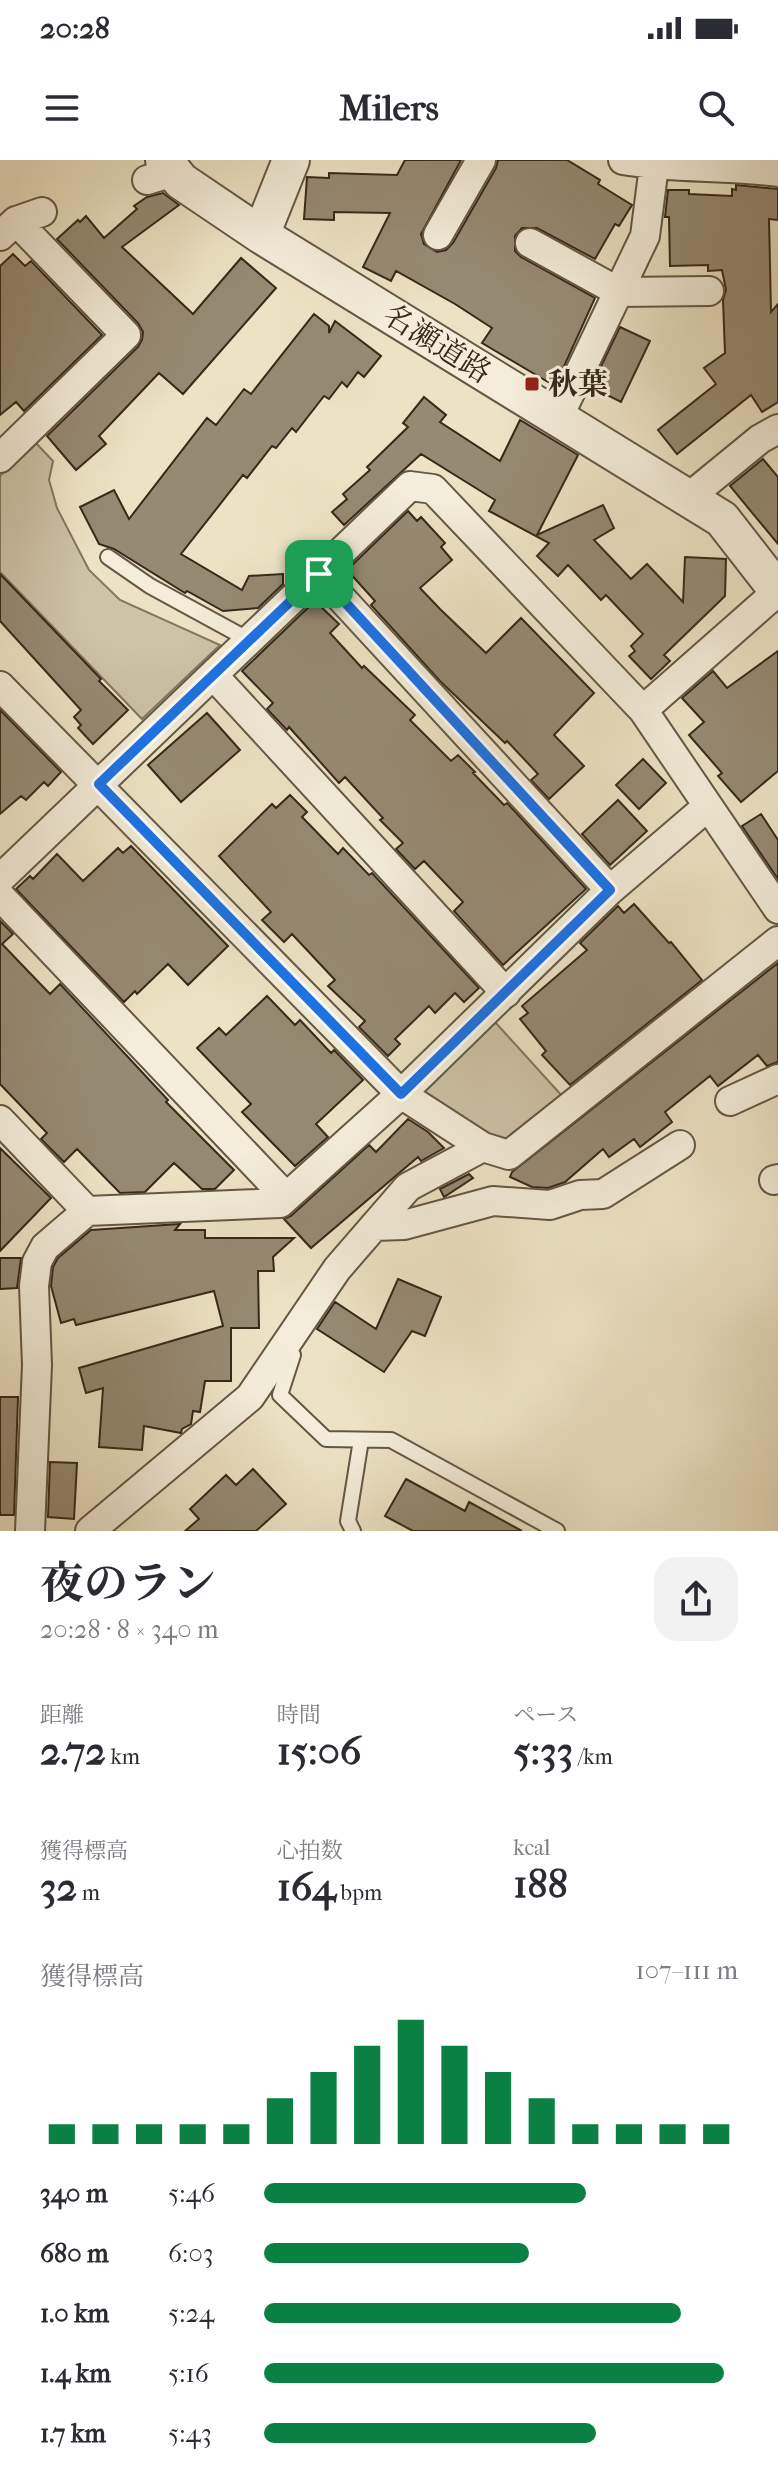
<!DOCTYPE html>
<html lang="ja">
<head>
<meta charset="utf-8">
<style>
  :root { --surface:#fff; --page:#f2f2f3; --text:#2b2b33; --muted:#7c7c81; --accent:#0b8043 }
  body { margin:0; font-family:"IM FELL French Canon","Noto Serif JP",serif; background:var(--page); color:var(--text); height:100vh; display:flex; flex-direction:column; font-size:30px; white-space:nowrap }
  * { box-sizing:border-box; margin:0 }
  p { font-size:26px; color:var(--muted) }
  .icon { flex:none; width:44px; height:44px; fill:none; stroke:currentColor; stroke-width:2; stroke-linecap:round; stroke-linejoin:round }
  .map { position:relative; height:1371px; overflow:hidden }
  .sheet { display:flex; flex-direction:column; background:var(--surface); flex:1 }
  .sheet>* { flex:none }
  .pin { position:absolute; display:grid; place-items:center; width:68px; height:68px; color:#fff; margin:-34px; border-radius:16px; box-shadow:0 4px 12px #0006 }
  .round { display:grid; place-items:center; flex:none; width:84px; height:84px; border-radius:24px; background:var(--page) }
  .overview { display:flex; align-items:center; justify-content:space-between; height:136px; padding:0 40px }
  h1 { font-size:44px; font-weight:700; line-height:60px }
  .metrics { display:grid; grid-template-columns:repeat(3,1fr); gap:12px; height:136px; padding:8px 40px }
  .metrics div { display:grid; align-content:center }
  .metrics b { font-size:40px; font-weight:700 }
  .metrics small { font-size:22px; font-weight:400 }
  .metrics p { font-size:22px }
  .chart { height:224px; padding:16px 40px }
  .chart p { display:flex; justify-content:space-between }
  .chart svg { width:100%; height:144px; margin-top:8px; stroke:var(--accent); stroke-width:6 }
  ul { padding:0 40px; list-style:none; font-size:26px }
  li { display:grid; grid-template-columns:128px 96px 1fr; align-items:center; height:60px }
  li i { height:20px; border-radius:10px; background:var(--accent) }
  .status { display:flex; justify-content:space-between; align-items:center; height:56px; padding:0 40px; background:var(--surface); direction:ltr }
  .status svg { height:22px; fill:currentColor }
  header { display:flex; justify-content:space-between; align-items:center; height:104px; padding:0 40px; background:var(--surface); font-size:36px; font-weight:700 }
  .map>svg:first-child { display:block }
  .green { fill:#cdc3a7; stroke:#827660; stroke-width:2 }
  .building { fill:#958a72; stroke:#362919; stroke-width:2 }
  .lines { fill:none; stroke-linecap:round; stroke-linejoin:round }
  .service-casing { stroke:#645844; stroke-width:18 }
  .minor-casing { stroke:#645844; stroke-width:32 }
  .tertiary-casing { stroke:#645844; stroke-width:40 }
  .service { stroke:#f3edd9; stroke-width:14 }
  .minor { stroke:#f3edd9; stroke-width:28 }
  .tertiary { stroke:#f3edd9; stroke-width:36 }
  .route-casing { stroke:#fff; stroke-width:16 }
  .route { stroke:#1a73e8; stroke-width:10 }
  .poi-dot { fill:#8f2418; stroke:#f3edd9; stroke-width:3 }
  .labels { text-anchor:middle; dominant-baseline:central; stroke-width:6; stroke-linejoin:round; paint-order:stroke }
  .street-label { font-size:30px; fill:#362919; stroke:#f3edd9 }
  .poi-label { font-size:30px; font-weight:bold; fill:#362919; stroke:#f3edd9; text-anchor:start }
</style>
</head>
<body>
<div class="status"><b>20:28</b><svg viewBox="0 0 49 12"><path d="M0 12V9h3v3zM5 12V6h3v6zM10 12V3h3v9zM15 12V0h3v12zM26 1h20v11H26zM47 4h2v5h-2z"/></svg></div>
<header><svg class="icon" aria-label="menu" viewBox="0 0 24 24"><path d="M4 6h16M4 12h16M4 18h16"/></svg>Milers<svg class="icon" aria-label="search" viewBox="0 0 24 24"><circle cx="10" cy="10" r="6"/><path d="M15 15l6 6"/></svg></header>
<div class="map">
<svg width="778" height="1371" viewBox="0 0 778 1371">
  <rect width="100%" height="100%" fill="#ece3c4"/>
  <filter id="stains"><feTurbulence type="fractalNoise" baseFrequency=".0025" numOctaves="4"/><feColorMatrix values="0 0 0 0 .2 0 0 0 0 .09 0 0 0 0 .02 0 0 0 .5 -.17"/></filter>
  <radialGradient id="worn" r=".72"><stop offset=".6" stop-color="#630" stop-opacity="0"/><stop offset="1" stop-color="#630" stop-opacity=".3"/></radialGradient>
  <!-- green -->
  <path class="green" d="M34,281l19,20 -4,19 8,28 32,62 31,30 100,45 -78,74 -142,-147v-96z
    M495,862l68,75 -57,48 -92,-47z"/>
  <!-- building -->
  <path class="building" d="M405,0h56l-40,74 3,10 13,8 9,-2 7,-7 43,-75 2,-8h69l33,20 -2,4 34,21 -13,21 -4,-2 -20,35 -58,-31h-15l-7,8v15l6,6 74,41 -34,75 -6,-3 -7,12 -66,-39 10,-15 -37,-24 -59,-33 -5,10 -28,-14 27,-54 -56,-1v8l-30,-1 3,-42 22,1v-5l68,2z
    M736,25l42,4v31l-9,-1 2,93 7,-8v98l-16,10 -11,-17 -74,59 -19,-24 58,-46 -12,-16 21,-15 -2,-53 3,-10 -4,-20 -14,1v-6l-38,1 -1,-49h-4l3,-27h21v4l43,2v-7l4,1z
    M163,33l16,12 -57,42 71,67 48,-56 35,30 -93,106 -24,-21 -60,63 7,8 -30,26 -29,-34 91,-89 4,-7 1,-8 -5,-9 -81,-84 21,-19 2,2 6,-6 18,22 33,-29 -3,-3 13,-9z
    M13,94l12,12 6,-5 71,74 -78,76 -8,-9 -16,13v-149z
    M314,154l15,12v7l6,-12 46,35 -17,21 -6,-5 -11,15 -5,-5 -13,17 -5,-3 -28,36 -4,-4 -16,20 -4,-2 -25,32 -4,-3 -62,79 61,36 7,-14 34,-2v10l-25,24 -35,3 -36,-20 -2,2 -71,-44 -15,-5 -19,-37 34,-17 15,29 78,-101 9,7 28,-36 7,5z
    M620,167l30,14 -29,61 -30,-15z
    M424,237l22,18 -6,7 60,39 20,-41 58,35 -41,80 66,-30 11,23 -20,12 37,39 16,-15 36,38 2,-45 41,2 -1,37 -61,59 6,6 -19,18 -22,-23 6,-5 -4,-5 12,-12 -37,-39 -5,5 -33,-35 -10,11 -21,-20 12,-13 -60,-32 6,-11 -74,-46 -77,71 -12,-13 15,-13 -4,-5 27,-24 -3,-3 41,-40 -5,-4z
    M763,299l15,18v67l-48,-58z
    M408,351l9,10 4,-4 24,26 -4,4 11,13 -32,28 20,21 46,44 35,-35 73,75 -40,42 30,31 -35,33 -18,-19 7,-6 -31,-33 -2,2 -65,-62 -69,-76 4,-4 -28,-31z
    M0,414l101,105 -2,2 29,29 -35,34 -15,-16 3,-3 -7,-8 7,-7 -81,-89z
    M315,441l24,23 -9,9 32,35 2,-2 51,49 -5,5 41,41 7,-6 17,17 -2,1 31,32 3,-2 79,86 -83,76 -49,-54 9,-9 -39,-41 -9,8 -19,-20 7,-6 -23,-23 3,-2 -38,-41 -6,6 -50,-56 -2,3 -20,-21 6,-6 -31,-32z
    M778,491v120l-37,31 -23,-26 4,-3 -33,-38 15,-13 -22,-24 31,-27 14,17z
    M0,550l61,62 -13,14 -4,-4 -18,18 -5,-4 -21,18z
    M207,553l33,37 -59,52 -33,-37z
    M643,599l23,24 -27,26 -23,-24z
    M290,635l17,17 -5,5 36,37 5,-6 26,27 3,-2 107,115 -15,14 -9,-9 -20,20 -6,-7 -34,33 5,5 -12,12 -29,-29 6,-6 -37,-35 7,-6 -43,-46 -8,8 -22,-22 9,-8 -52,-56 53,-52 4,4z
    M618,640l29,31 -37,34 -28,-31z
    M761,654l17,26v39l-36,-53z
    M131,686l97,100 -40,39 -20,-21 -31,30 -2,-3 -11,11 -108,-113 14,-13 3,3 24,-25 26,27 35,-33 5,5z
    M634,744l35,39 2,-1 31,38 -132,105 -28,-30 4,-4 -26,-32 8,-6 -6,-7 65,-56 -7,-7 38,-37 6,7z
    M0,761l13,13 -11,10 48,50 10,-10 108,116 -2,2 68,68 -19,19h-13l-28,-26 -29,29 -25,1 -43,-44 -13,13 -23,-23 6,-6 -47,-49z
    M778,803v99l-11,4 -9,-11 -40,31 -8,-10 -45,36 7,10 -32,25 -6,-8 -25,18 -6,-8 -38,33 -17,6 -16,-1 -22,-10 2,-5z
    M267,836l28,29 5,-5 31,33 3,-3 29,30 -47,44 12,13 -33,29 -53,-54 9,-8 -54,-56 22,-20 7,7z
    M408,959l20,13 16,16 -23,13 -3,-4 -107,91 -27,-29 7,-3 78,-71 7,7z
    M0,988l51,50 -51,53z
    M469,1014l4,4 -29,19 -4,-8z
    M180,1064l-5,6h30v8h89l-21,19 1,14h-16l1,57h-28v53h-26l-5,31 -7,-1 -2,13 -9,5 -1,4 -37,-7 -2,24 -43,-3 4,-59 -17,5 -7,-25 144,-42 -9,-35 -138,34 -2,-6 -13,4 -10,-37 2,-19 5,-9 33,-28z
    M0,1098h21l-4,30 -17,1z
    M398,1119l43,18 -16,39 -13,-5 -28,41 -67,-43 18,-27 41,27z
    M0,1237h18l-4,118h-14z
    M50,1302l27,1 -3,56 -26,-2z
    M253,1309l33,35 -30,27h-71l14,-12 -9,-10 36,-34 10,10z
    M406,1319l59,32 4,-9 53,29h-109l-28,-15z"/>
  <g class="lines">
    <defs>
      <path id="service" d="M108,397l42,29 99,54
        M287,1187l6,8 -13,40 46,44 65,1 166,91
        M353,1371l-5,-10 13,-81"/>
      <path id="minor" d="M623,0c51,9 103,5 155,12
        M147,20l26,-8
        M438,75l43,-75
        M0,76l16,-15 26,-9
        M530,83l89,49 90,-1
        M558,258l87,-182 9,-70
        M0,298l126,-123 -110,-114
        M688,338l72,-59 18,-10
        M319,414l291,316
        M213,515l293,318
        M0,526l401,408 82,53 -75,40 -71,82 -87,128 -160,134
        M643,550l135,199
        M0,719l410,-393 23,3 210,221 135,-119
        M0,736l286,301
        M730,941l48,-22
        M0,960l87,91
        M483,987l26,8 269,-214
        M774,1020l4,-1
        M374,1066l30,-1 89,-24 57,4 30,-10 23,-1 77,-49
        M30,1371l7,-166 -3,-79 3,-24 8,-15 42,-36 193,-8 121,-109 209,-204 98,-84"/>
      <path id="tertiary" d="M164,0l17,21 80,54 461,284 56,72
        M261,75l30,-75"/>
    </defs>
    <!-- service casing -->
    <use href="#service" class="service-casing"/>
    <!-- minor casing -->
    <use href="#minor" class="minor-casing"/>
    <!-- tertiary casing -->
    <use href="#tertiary" class="tertiary-casing"/>
    <!-- service -->
    <use href="#service" class="service"/>
    <!-- minor -->
    <use href="#minor" class="minor"/>
    <!-- tertiary -->
    <use href="#tertiary" class="tertiary"/>
  </g>
  <g class="lines">
    <defs>
      <path id="route" d="M319,414l291,316 -209,204 -302,-310z"/>
    </defs>
    <!-- route casing -->
    <use href="#route" class="route-casing"/>
    <!-- route -->
    <use href="#route" class="route"/>
  </g>
  <!-- markers -->
  <rect class="poi-dot" x="524" y="216" width="16" height="16" rx="4"/>
  <g class="labels">
    <!-- street labels -->
    <g class="street-label">
      <text transform="translate(437 184) rotate(32)">名瀬道路</text>
    </g>
    <!-- poi labels -->
    <g class="poi-label">
      <text x="548" y="224">秋葉</text>
    </g>
  </g>
  <rect width="100%" height="100%" filter="url(#stains)"/>
  <rect width="100%" height="100%" fill="url(#worn)"/>
</svg>
<div class="pin" style="left:319px;top:414px;background:#1e9e55"><svg class="icon" aria-label="arrive" viewBox="0 0 24 24"><path d="M6 21V4h12l-3 4 3 4H6"/></svg></div>
</div>
<section class="sheet">
<div class="overview"><div><h1>夜のラン</h1><p>20:28 · 8 × 340 m</p></div><a class="round"><svg class="icon" aria-label="share" viewBox="0 0 24 24"><path d="M12 15V3M7 8l5-5 5 5M5 13v7h14v-7"/></svg></a></div>
<div class="metrics">
<div><p>距離</p><b>2.72<small> km</small></b></div>
<div><p>時間</p><b>15:06</b></div>
<div><p>ペース</p><b>5:33<small> /km</small></b></div>
</div>
<div class="metrics">
<div><p>獲得標高</p><b>32<small> m</small></b></div>
<div><p>心拍数</p><b>164<small> bpm</small></b></div>
<div><p>kcal</p><b>188</b></div>
</div>
<div class="chart"><p><span>獲得標高</span>107–111 m</p>
<svg viewBox="0 0 160 44" preserveAspectRatio="none"><path d="M5 44V38M15 44V38M25 44V38M35 44V38M45 44V38M55 44V30M65 44V22M75 44V14M85 44V6M95 44V14M105 44V22M115 44V30M125 44V38M135 44V38M145 44V38M155 44V38"/></svg>
</div>
<ul>
<li><b>340 m</b>5:46<i style="width:68%"></i></li>
<li><b>680 m</b>6:03<i style="width:56%"></i></li>
<li><b>1.0 km</b>5:24<i style="width:88%"></i></li>
<li><b>1.4 km</b>5:16<i style="width:97%"></i></li>
<li><b>1.7 km</b>5:43<i style="width:70%"></i></li>
</ul>
</section>
</body>
</html>
